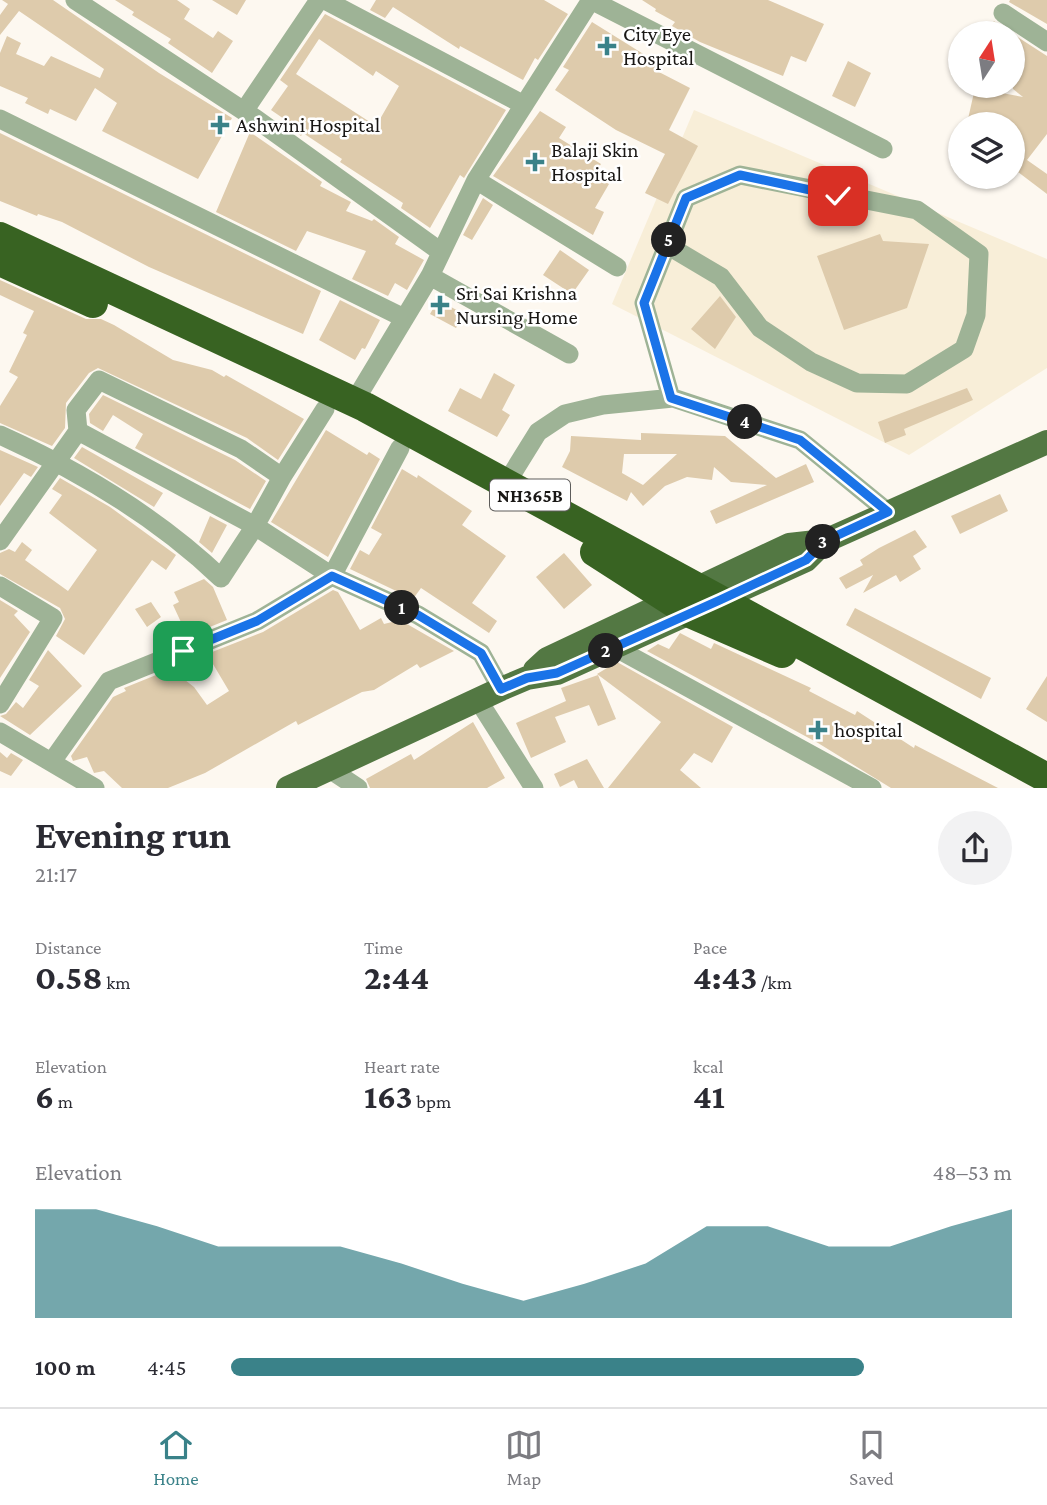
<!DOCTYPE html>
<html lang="en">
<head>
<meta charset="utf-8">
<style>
  :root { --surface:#fff; --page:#f2f2f3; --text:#2b2b33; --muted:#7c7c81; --line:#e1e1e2; --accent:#3a8289 }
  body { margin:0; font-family:"Crimson Pro",serif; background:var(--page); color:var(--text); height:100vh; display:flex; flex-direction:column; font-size:26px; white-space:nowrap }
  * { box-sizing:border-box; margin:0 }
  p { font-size:23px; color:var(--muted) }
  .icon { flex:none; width:38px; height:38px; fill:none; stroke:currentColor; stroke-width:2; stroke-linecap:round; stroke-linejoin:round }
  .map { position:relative; height:788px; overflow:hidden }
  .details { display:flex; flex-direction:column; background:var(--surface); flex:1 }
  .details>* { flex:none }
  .needle { width:46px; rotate:12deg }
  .fabs { position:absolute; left:948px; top:21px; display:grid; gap:14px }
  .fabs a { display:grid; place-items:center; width:77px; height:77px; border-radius:50%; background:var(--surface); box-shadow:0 2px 5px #0004; font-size:35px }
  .pin { position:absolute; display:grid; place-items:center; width:60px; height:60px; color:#fff; margin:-30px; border-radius:14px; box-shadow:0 4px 10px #0006 }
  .km { position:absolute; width:35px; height:35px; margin:-18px; border-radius:50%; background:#222; color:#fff; font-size:19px; line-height:35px; text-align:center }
  .round { display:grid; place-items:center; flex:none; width:74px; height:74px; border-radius:37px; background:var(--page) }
  .head { display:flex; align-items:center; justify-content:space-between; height:119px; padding:0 35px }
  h1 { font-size:38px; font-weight:700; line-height:52px }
  .metrics { display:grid; grid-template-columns:repeat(3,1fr); gap:10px; height:119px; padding:7px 35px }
  .metrics div { display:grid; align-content:center }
  .metrics b { font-size:35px; font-weight:700 }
  .metrics small { font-size:19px; font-weight:400 }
  .metrics p { font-size:19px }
  .chart { height:196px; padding:14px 35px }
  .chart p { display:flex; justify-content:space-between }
  .chart svg { width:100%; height:126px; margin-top:7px; fill:var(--accent); opacity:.7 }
  ul { padding:0 35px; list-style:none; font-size:23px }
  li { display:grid; grid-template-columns:112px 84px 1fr; align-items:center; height:52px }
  li i { height:18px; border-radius:9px; background:var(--accent) }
  .tab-bar { display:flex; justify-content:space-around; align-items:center; height:98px; border-top:2px solid var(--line); background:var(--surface); font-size:19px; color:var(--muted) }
  .tab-bar a { display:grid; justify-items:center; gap:4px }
  .tab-bar .selected { color:var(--accent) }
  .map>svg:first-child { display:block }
  .industrial { fill:#f8eed8 }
  .building { fill:#decbac; fill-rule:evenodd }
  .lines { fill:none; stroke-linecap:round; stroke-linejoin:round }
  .minor { stroke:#9eb396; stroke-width:19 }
  .major { stroke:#537843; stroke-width:24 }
  .highway { stroke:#386322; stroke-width:30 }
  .route-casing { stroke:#fff; stroke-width:14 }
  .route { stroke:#1a73e8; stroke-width:9 }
  .poi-dot { fill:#3a8289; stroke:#fff; stroke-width:2.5 }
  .labels { text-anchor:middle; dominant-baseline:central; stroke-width:5; stroke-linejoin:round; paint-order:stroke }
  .shield { fill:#fff; stroke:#5e5d5b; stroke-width:2 }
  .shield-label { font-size:19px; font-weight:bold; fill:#191715 }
  .poi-label { font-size:21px; fill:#191715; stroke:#fff; text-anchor:start }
</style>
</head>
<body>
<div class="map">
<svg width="1047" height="788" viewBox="0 0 1047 788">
  <rect width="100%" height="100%" fill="#fdf8f0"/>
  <!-- industrial -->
  <path class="industrial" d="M694,110l353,149v109l-138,87 -297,-151z"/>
  <!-- building -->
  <path class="building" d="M2,0h51l106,73 73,45 -34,61 -96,-48 15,-28 -22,-15 -19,33 -26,-12 -2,5 -23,-11 3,-5 -28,-12v-33l7,-17 14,7 -5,11 28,12 7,-10 49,22 4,-9 -85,-58 -19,24v-20l8,-11z
    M115,0h62l13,9 -6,10 29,19 5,-7 15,10 -21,32 -44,-30 3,-4 -39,-24 2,-3z
    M212,0h34l-9,15z
    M376,0h168l24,14 -30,46 -3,-2 -12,22 -63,-34 -1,3 -66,-42 -8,11 -15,-8z
    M642,0h126l56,24 -18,38 -15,-6 -8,20 -83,-34 -28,-16 3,-4 -20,-11 1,-2z
    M1010,0h37v24l-38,-22z
    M325,14l181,96 -42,68 -4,-3 -30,53 -29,-20 2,-5 -63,-41 2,-3 -39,-26 -2,3 -13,-10 2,-3 -19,-13 17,-24 -8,-6zM319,39l54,37 3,-5 23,15 -23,40 -80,-52z
    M994,21l2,2 15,10h-27z
    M592,22l69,43 -4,6 33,17 -21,42 29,16 -30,58 -23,-11 20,-39 -49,-24 -61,-40 14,-20 -6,-3z
    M1013,34l34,22v78l-20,26 20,14v20l-29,-22 -5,6v-54l-45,-5 7,-31 48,9 -10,-8z
    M848,61l23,12 -16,34 -23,-11z
    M540,111l26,16 -7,11 42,26 -8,12 16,8 -14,24 9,4 -11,23 -100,-59z
    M250,132l72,50 -2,4 31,16 -5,9 26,10 2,-2 25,18 -4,7 29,16 -17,30 -12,-7 -7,13 -36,-17 14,-28 -59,-20 -11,20 -80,-39z
    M0,133l321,158 -18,43 -154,-67 -87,-45 -24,-8 -1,2 -37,-15z
    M483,198l10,7 -21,35 -9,-5z
    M880,234l3,7 46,3 -22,64 -63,22 -27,-74z
    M560,250l29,20 -17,24 -29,-19z
    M0,280l86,39h15l13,6 59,35 39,10 12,7 2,-2 78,44 -26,41 -31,-22 -149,-70 -9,5 -23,30 -1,25 -13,18 -52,-23v-17l18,-29 -9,-5 18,-37 -4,-2 11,-22 -34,-16z
    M720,296l16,21 -21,32 -24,-20z
    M340,300l40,20 -15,29 -3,-1 -7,12 -36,-20z
    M438,300l26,14 -8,14 -26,-14z
    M494,373l21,12 -13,25 8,5 -13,22 -49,-26 12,-23 21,11z
    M967,388l6,12 -69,29 2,6 -21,8 -7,-21z
    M103,395l132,65 31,21 -16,28 -115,-61 8,-14 -30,-19 -10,16 -13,-8 -1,-9z
    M326,430l41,25 2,-3 11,7 -52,98 -57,-35z
    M641,433l84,3 51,42 30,-14 8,18 -98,42 -6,-13 57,-26 -36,-3 -17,-15 -2,13 -25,-3 -22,9 -22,20 -12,-14 -4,9 -65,-34 8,-16 1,-15 70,4zM624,454h53l-34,31 -21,-12z
    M82,447l81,46 -9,14 -80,-49z
    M0,450l38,17 -7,10 -7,-4 -24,33z
    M402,469l15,9 1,-3 54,36 -10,14 44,31 -34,47 25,18 -8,12 -68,-45 -8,11 -63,-30 10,-19 9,5 13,-21 -11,-6z
    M60,478l50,29 66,48 -10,15 -14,-10 -68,95 -28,-19 9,-17 -5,-11 -60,-34v-21l9,-4 6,3 7,-10 10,8 -7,10 43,31 29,-41 -48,-37 13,-18 -10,-6z
    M1000,494l8,17 -48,23 -9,-18z
    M210,516l17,9 -15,28 -13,-11z
    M915,530l12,17 -14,9 8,13 -21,13 -4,-7 -33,18 10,-18 -27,14 -7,-11 24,-13 -3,-5 19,-12z
    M564,553l28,32 -28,24 -28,-32z
    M204,579l9,8 14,33 -32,13 -2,-3 -7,3 -13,-28 6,-3 -5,-10z
    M333,590l5,2 22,38 21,-12 3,6 16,-4 54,31 -34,17 -3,-4 -43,26 -12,2 -64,33 -2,-4 -91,52 -37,15h-46l-18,-17 -10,2 -7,-16 -14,4 -2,-5 42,-59 13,-6 -2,-3 47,-19 23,18 13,18 22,-14 -22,-37 56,-22z
    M0,600l18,11 -4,4 16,17 -30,46z
    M151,602l10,15 -14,10 -12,-18z
    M855,608l136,70 -10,21 -135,-74z
    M680,633l31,16 3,-6 97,45 -2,3 46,24 2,-4 57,37 1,-3 83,43h-107l-73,-45 -171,-92 11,-7 11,5z
    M48,650l34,36 -52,49 -30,-19 6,-2 10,-12 7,6 16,-22 -10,-6z
    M617,662l116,65 -21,36 -18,-10 -14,17 21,18h-93l53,-66 -64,-48z
    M598,675l18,44 -18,7 -9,-21 -34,12 11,25 -35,16 -15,-35 50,-22 -5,-13z
    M1047,676v46l-21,-13z
    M473,722l32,56 -18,10h-117l-4,-9 45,-25 3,6z
    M0,752l7,6 4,-5 12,7 -12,16 -11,-5z
    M587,759l17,29h-26l-4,-8 -14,7 -6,-13z"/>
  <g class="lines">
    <!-- minor -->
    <path class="minor" d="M75,0l181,119 185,133
      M325,0l199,105
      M591,0l292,149
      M1003,13l44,29
      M244,111l75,-111
      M0,119l404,199
      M476,180l115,-180
      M667,245l54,32 39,51 51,34 46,21 50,1 57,-35 12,-34 3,-61 -62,-44 -177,-35 -54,23 -42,105 27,95
      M430,276l139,78
      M354,402l76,-126 46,-96 141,87
      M78,431l177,95 27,-49
      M0,435c80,36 157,82 221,143l34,-52 77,50 68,-128
      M507,482l31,-50 27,-18 38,-9 70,-7 127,42 88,72
      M0,541l78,-110 -2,-21 23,-30 142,69 41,28 43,-68
      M0,586l53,32 -53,86
      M614,647l258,141
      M478,700l56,88
      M0,732l95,56
      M53,760l56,-79 148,-60 75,-45 86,39 63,38 20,36
      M331,770l27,18"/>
    <!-- major -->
    <path class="major" d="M535,670l12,-11 242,-114 36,-4 222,-99
      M288,788l213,-99 26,-11 30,-5 249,-113 19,-19"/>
    <!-- highway -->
    <path class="highway" d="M0,237l365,170 682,371
      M0,261l93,42
      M595,552l95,61 92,40"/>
  </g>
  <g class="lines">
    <defs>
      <path id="route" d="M183,651l74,-30 75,-45 86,39 63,38 20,36 26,-11 30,-5 163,-73 86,-40 19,-19 63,-29 -88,-72 -129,-42 -27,-95 42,-105 54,-23 98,21"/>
    </defs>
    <!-- route casing -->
    <use href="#route" class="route-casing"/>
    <!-- route -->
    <use href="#route" class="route"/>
  </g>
  <!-- markers -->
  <g class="poi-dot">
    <path d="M603.5 35.5h7v7h7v7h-7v7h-7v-7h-7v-7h7z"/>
    <path d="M216.5 114.5h7v7h7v7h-7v7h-7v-7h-7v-7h7z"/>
    <path d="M531.5 151.5h7v7h7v7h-7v7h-7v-7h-7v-7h7z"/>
    <path d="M436.5 294.5h7v7h7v7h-7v7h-7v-7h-7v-7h7z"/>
    <path d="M814.5 719.5h7v7h7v7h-7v7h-7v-7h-7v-7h7z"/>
  </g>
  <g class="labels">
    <!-- shield labels -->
    <rect class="shield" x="490" y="479.5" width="80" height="31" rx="5"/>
    <g class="shield-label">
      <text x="530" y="495">NH365B</text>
    </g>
    <!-- poi labels -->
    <g class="poi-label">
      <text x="623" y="34">City Eye<tspan x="623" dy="24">Hospital</tspan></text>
      <text x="236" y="125">Ashwini Hospital</text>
      <text x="551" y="150">Balaji Skin<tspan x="551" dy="24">Hospital</tspan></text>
      <text x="456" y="293">Sri Sai Krishna<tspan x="456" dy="24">Nursing Home</tspan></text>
      <text x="834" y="730">hospital</text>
    </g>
  </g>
</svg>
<div class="fabs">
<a><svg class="needle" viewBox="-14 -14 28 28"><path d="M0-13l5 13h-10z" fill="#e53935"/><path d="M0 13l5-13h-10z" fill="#7c7c81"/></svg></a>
<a><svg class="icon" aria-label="layers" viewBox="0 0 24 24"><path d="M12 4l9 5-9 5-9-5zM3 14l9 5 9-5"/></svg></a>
</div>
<div class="pin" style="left:183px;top:651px;background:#1e9e55"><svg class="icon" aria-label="arrive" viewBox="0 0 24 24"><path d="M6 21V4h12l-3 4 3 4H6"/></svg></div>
<div class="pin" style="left:838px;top:196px;background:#d93025"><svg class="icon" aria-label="check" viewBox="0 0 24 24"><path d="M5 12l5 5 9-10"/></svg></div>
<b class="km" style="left:402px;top:608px">1</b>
<b class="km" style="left:606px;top:651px">2</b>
<b class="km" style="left:823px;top:542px">3</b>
<b class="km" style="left:745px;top:422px">4</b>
<b class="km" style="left:669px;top:240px">5</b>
</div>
<section class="details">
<div class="head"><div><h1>Evening run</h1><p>21:17</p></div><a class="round"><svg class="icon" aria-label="share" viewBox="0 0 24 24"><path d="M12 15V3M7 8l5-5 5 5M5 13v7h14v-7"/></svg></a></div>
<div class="metrics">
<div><p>Distance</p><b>0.58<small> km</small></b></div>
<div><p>Time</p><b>2:44</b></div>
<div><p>Pace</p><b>4:43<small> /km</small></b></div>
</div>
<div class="metrics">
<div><p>Elevation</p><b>6<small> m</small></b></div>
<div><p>Heart rate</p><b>163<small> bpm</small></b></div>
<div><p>kcal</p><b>41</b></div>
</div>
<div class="chart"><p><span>Elevation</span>48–53 m</p>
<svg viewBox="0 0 160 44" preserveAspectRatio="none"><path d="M0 44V6L10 6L20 12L30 19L40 19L50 19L60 25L70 32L80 38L90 32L100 25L110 12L120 12L130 19L140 19L150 12L160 6V44z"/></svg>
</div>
<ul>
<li><b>100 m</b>4:45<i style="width:81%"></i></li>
</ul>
</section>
<nav class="tab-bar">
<a class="selected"><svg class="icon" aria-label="home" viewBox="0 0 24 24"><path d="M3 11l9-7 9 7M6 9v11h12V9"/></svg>Home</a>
<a><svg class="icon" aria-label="map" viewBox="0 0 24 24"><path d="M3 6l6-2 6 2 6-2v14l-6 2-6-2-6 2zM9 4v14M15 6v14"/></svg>Map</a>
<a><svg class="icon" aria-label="saved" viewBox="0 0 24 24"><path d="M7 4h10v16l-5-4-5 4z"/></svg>Saved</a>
</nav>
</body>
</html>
